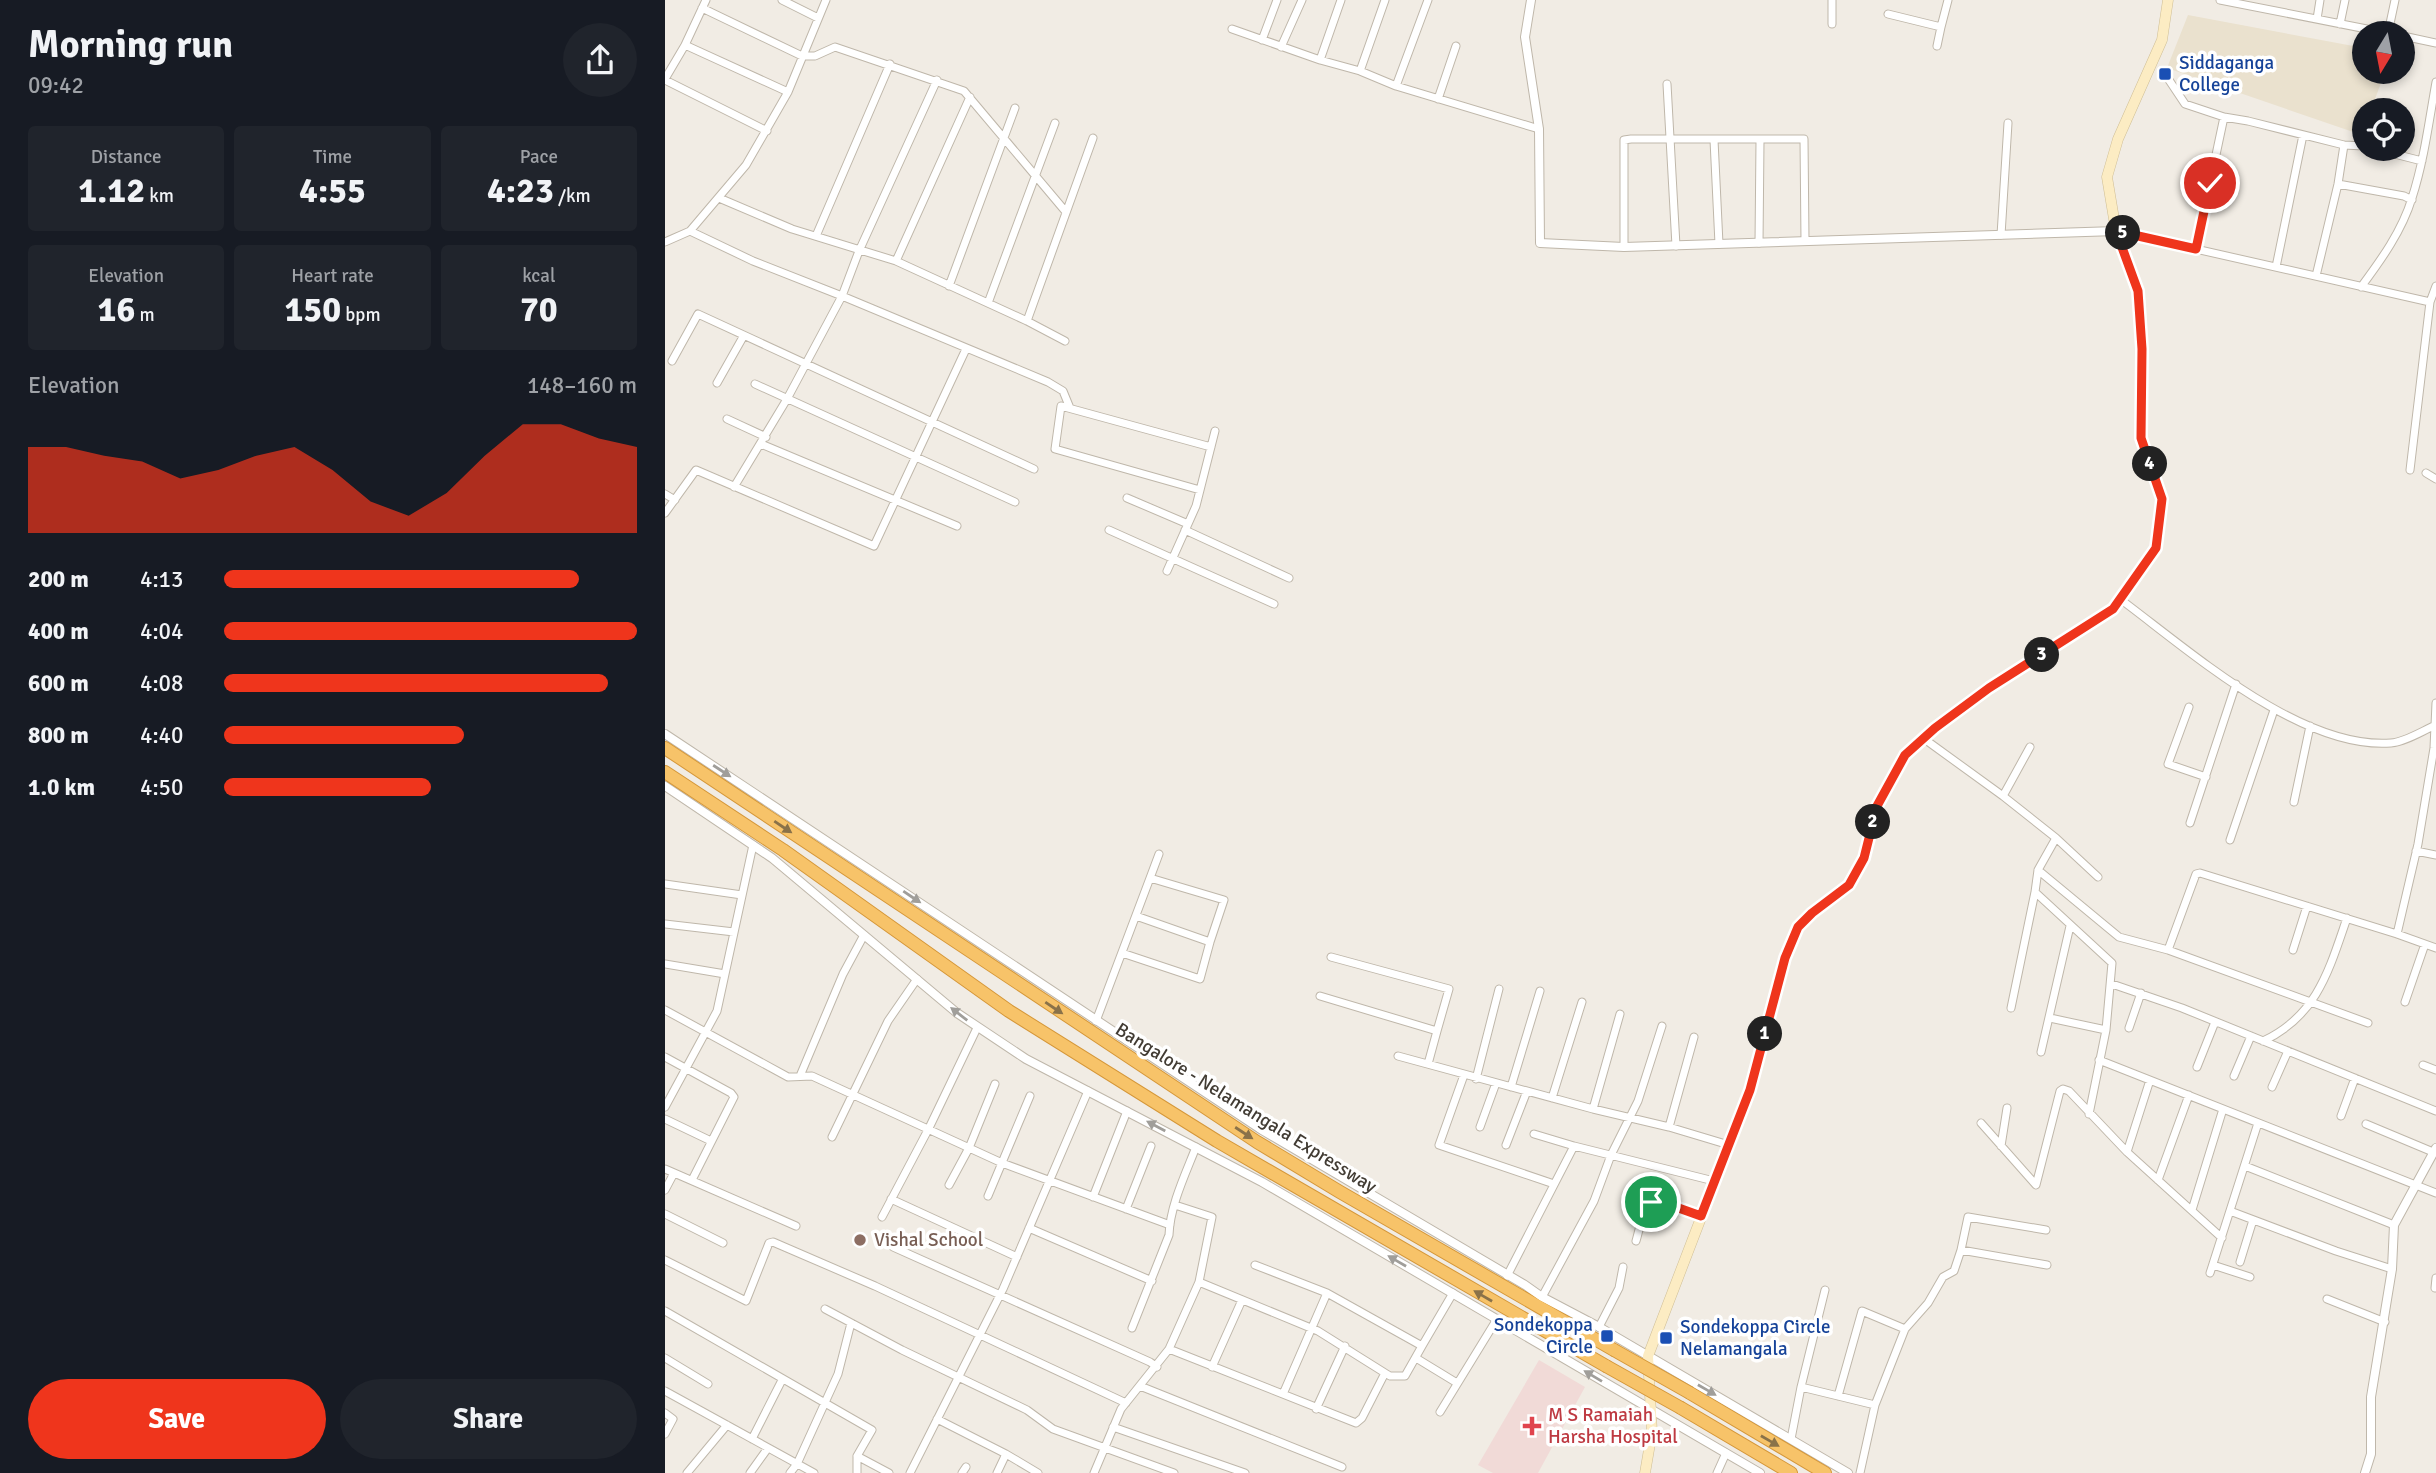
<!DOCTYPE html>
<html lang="en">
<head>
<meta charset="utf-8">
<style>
  :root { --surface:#171b24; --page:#20242c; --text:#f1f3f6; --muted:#9ea1a6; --accent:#ef351c }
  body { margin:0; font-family:Signika,sans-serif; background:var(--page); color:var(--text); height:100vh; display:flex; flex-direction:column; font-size:26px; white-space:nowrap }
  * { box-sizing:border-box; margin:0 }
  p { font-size:23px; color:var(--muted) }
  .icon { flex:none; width:38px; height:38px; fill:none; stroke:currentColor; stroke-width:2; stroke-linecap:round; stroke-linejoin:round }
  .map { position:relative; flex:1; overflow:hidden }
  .details { display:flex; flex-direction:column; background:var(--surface); width:665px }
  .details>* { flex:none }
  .needle { width:46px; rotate:190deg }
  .controls { position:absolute; left:1687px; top:21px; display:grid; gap:14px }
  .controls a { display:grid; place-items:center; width:63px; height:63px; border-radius:50%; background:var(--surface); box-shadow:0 4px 10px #0003; font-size:35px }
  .pin { position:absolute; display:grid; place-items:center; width:60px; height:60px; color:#fff; margin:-30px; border:4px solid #fff; border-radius:50%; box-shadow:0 2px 7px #0007 }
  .km { position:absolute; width:35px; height:35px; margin:-18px; border-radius:50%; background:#222; color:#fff; font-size:19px; line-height:35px; text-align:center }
  .round { display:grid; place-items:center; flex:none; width:74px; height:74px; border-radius:37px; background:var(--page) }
  .overview { display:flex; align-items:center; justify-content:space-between; height:119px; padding:0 28px }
  h1 { font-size:38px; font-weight:700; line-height:52px }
  .figures { display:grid; grid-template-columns:repeat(3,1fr); gap:10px; height:119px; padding:7px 28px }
  .figures div { display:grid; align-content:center; border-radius:7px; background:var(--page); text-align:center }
  .figures b { font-size:35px; font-weight:700 }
  .figures small { font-size:19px; font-weight:400 }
  .figures p { font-size:19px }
  .chart { height:196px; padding:14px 28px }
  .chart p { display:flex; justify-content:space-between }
  .chart svg { width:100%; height:126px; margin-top:7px; fill:var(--accent); opacity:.7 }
  .action { display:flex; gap:14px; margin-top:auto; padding:14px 28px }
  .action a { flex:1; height:80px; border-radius:42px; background:var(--accent); color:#fff; font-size:28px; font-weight:700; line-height:80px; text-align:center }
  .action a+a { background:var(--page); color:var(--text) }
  ul { padding:0 28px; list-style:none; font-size:23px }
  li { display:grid; grid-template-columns:112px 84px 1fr; align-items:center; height:52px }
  li i { height:18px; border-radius:9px; background:var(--accent) }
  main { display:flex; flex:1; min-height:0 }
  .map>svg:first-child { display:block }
  .education { fill:#eae1ce }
  .medical { fill:#f1dad7 }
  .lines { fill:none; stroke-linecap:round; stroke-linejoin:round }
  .minor-casing { stroke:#bfb7aa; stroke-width:9 }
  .tertiary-casing { stroke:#bfb7aa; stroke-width:10 }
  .secondary-casing { stroke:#cfbe95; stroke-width:11 }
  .motorway-casing { stroke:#d59739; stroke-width:14 }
  .minor { stroke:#fff; stroke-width:7 }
  .tertiary { stroke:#fff; stroke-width:8 }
  .secondary { stroke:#fcecc3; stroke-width:10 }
  .motorway { stroke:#f7c369; stroke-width:12 }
  .motorway-bridge-casing { stroke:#d59739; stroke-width:14; stroke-linecap:butt }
  .motorway-bridge { stroke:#f7c369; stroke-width:12 }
  .oneway { fill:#a09e9a }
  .oneway2 { fill:#8a7249 }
  .route-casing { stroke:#fff; stroke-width:14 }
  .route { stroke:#ef351c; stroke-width:9 }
  .transit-dot { fill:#1a4fb4; stroke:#fff; stroke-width:2.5 }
  .education-dot { fill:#8d6e63; stroke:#fff; stroke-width:2.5 }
  .health-dot { fill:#e0444e; stroke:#fff; stroke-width:2.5 }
  .labels { text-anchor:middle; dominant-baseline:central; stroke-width:7; stroke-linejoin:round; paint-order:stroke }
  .transit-label { font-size:19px; fill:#164399; stroke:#fff; text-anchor:start }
  .street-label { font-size:19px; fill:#423c34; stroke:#fff }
  .education-label { font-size:19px; fill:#785e54; stroke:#fff; text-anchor:start }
  .health-label { font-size:19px; fill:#be3a42; stroke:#fff; text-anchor:start }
</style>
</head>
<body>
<main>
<section class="details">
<div class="overview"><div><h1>Morning run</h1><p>09:42</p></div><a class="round"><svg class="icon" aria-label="share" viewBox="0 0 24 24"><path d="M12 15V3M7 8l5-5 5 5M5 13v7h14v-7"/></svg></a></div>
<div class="figures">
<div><p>Distance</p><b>1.12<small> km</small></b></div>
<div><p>Time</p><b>4:55</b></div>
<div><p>Pace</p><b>4:23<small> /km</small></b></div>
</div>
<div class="figures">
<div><p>Elevation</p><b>16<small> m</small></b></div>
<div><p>Heart rate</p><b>150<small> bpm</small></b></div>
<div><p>kcal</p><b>70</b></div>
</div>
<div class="chart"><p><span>Elevation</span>148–160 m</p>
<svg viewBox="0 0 160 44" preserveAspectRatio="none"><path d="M0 44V14L10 14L20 17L30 19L40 25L50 22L60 17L70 14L80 22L90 33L100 38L110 30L120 17L130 6L140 6L150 11L160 14V44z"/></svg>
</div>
<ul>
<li><b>200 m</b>4:13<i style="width:86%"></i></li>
<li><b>400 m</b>4:04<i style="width:100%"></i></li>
<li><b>600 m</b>4:08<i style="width:93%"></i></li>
<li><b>800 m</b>4:40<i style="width:58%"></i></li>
<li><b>1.0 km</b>4:50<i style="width:50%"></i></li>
</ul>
<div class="action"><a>Save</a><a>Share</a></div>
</section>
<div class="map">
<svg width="1771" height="1473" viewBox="0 0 1771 1473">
  <rect width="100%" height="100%" fill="#f1ece4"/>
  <!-- education -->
  <path class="education" d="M1523,15l176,33v24h21l-14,38h-7l-2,25 -195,-67z"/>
  <!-- medical -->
  <path class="medical" d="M874,1360l46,27 -47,86h-45l-15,-8z"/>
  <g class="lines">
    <defs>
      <path id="minor" d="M117,0l36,18
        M1555,0l167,33
        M37,8l100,48h13l20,-9 129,44 102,121
        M1223,14l53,13 7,-27
        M1652,19l3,-19
        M1167,24v-24
        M1675,24l5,-24
        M567,29l88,31 40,11 36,15 143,43
        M1723,33l7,-33
        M1738,36l33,7
        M597,40l15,-40
        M20,45l103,47
        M1272,46l4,-19
        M616,47l21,-47
        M655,60l21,-60
        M695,71l25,-71
        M1500,74l20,30 39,13 24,4 96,24 20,1
        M0,79l20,-34 21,-45
        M0,80l102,51
        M1002,84l9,162
        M731,86l32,-86
        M773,99l18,-53
        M1049,140l5,104
        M1710,149l47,12
        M1673,184l66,12 8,4
        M54,198l73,31 104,32 131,60 38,20
        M25,231l63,30 89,35 206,86 15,9 7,17
        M1451,231l314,71
        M1336,235l7,-112
        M151,236l74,-172
        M0,242l25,-11 56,-66 42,-73 38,-92
        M1094,243l1,-102
        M959,247v-107l7,-1h173l1,102
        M1531,249l28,-132
        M231,261l74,-164
        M1611,267l27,-132
        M1651,276l22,-92 6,-39
        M284,286l66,-178
        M1696,287c20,-27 41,-56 51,-89 12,-37 17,-77 24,-116
        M323,303l67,-180
        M362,321l66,-183
        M7,361l26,-47 336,155
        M52,383l26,-46
        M90,384l260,118
        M62,419l39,18
        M96,444l196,82
        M1745,470l20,-168 6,-16
        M1761,473l10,6
        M69,487l53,-88 55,-103 17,-45 78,-171
        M535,490l-145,-41 6,-43 150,41
        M0,494l10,6
        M462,498l61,26
        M0,513l31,-43 178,76 92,-197
        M444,530l165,74
        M520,530l104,48
        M502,571l29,-65 19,-75
        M1455,599c70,52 181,151 271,144 14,-1 31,-12 45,-18
        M1524,707l-21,57 38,13
        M1258,738l80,58 53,42 42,39
        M1338,796l27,-49
        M1629,802l16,-76
        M1525,823l46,-139
        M1391,838l-18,32 -3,22 77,71 -6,67 -17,84
        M1565,840l44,-130
        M1751,851l20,4
        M1373,870l81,67 49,13 200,73
        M485,878l9,-24
        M0,884l77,11
        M0,924l69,8
        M1732,934l21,-90 16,-96 2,-45
        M1503,950l28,-76 4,-1 197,61 39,14
        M1628,950l14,-44
        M457,953l78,26 10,-37
        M666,957l118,32 -12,42
        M0,964l60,10
        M1447,984l70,24 254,103
        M655,996l117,35 -9,33
        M1740,1002l20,-58
        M1346,1008l24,-116
        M0,1010l123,67 24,-1 190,87 168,62
        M1385,1018l56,12
        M431,1021l54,-143 74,22 -14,42 -74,-26
        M1464,1028l12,-35
        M1598,1041c54,-25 66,-71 84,-123
        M1376,1052l29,-126
        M733,1056l195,53 76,18 60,18
        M0,1057l66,36 3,4 -42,83
        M1434,1060l337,133
        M1758,1065l13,5
        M1532,1067l18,-45
        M799,1075l-25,70 115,39
        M135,1076l43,-102 21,-39
        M1569,1076l17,-40
        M811,1079l23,-90
        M846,1087l29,-96
        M1607,1087l16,-36
        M887,1098l30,-96
        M0,1107l52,-96 36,-166
        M928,1109l27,-95
        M1676,1116l14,-38
        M0,1119l46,22
        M1316,1123l55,62 24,-94 3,-2 6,2 58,61 95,86
        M1701,1124l67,28
        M815,1127l16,-44
        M1004,1127l25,-90
        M167,1137l56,-116 29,-42
        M841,1145l21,-54
        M909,1146l140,35
        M1336,1146l6,-38
        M1462,1152l23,-72
        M1580,1166l149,59
        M0,1169l131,57
        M1493,1180l31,-85
        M284,1185l20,-37 26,-64
        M0,1190l9,-17
        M323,1196l42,-100
        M428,1197l34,-86
        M226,1199l126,58
        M461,1209l25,-63
        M1527,1210l31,-101
        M1565,1211l106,40 56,18
        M0,1214l58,29
        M217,1217l47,-89 48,-100
        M364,1228l123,53
        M971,1241c3,-10 5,-22 9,-32 8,-16 43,2 56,7
        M228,1247l257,115 7,5
        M1296,1250l7,-33 78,13
        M0,1260l81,41 23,-58 4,-1 102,44 251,117
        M1575,1262l13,-42
        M590,1265l72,28 95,53 31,-53
        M1548,1265l37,12
        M1545,1273l48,-150
        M842,1276l67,-130 -40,-12
        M1770,1288l1,-10
        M877,1297l52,-96 17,-46 27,-54 24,-75
        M1662,1299l58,23
        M160,1309l77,41 125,60 26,19 121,44
        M0,1311l207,119 -15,26v17
        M934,1327l20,-39 4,-21
        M467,1328l37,-93c1,-29 16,-60 27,-88
        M504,1349l187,74 6,-5 23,-45 -67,-42 -119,-49
        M0,1358l43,26
        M751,1358l41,25
        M547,1367l30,-67
        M720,1373l5,3h15l17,-30
        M475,1386l202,81
        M1136,1387l74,18
        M0,1391l149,82
        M618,1394l44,-101
        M1173,1396l24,-85 43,18
        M651,1409l29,-63
        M775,1412l57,-93
        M0,1413l8,6 -8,15
        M272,1419l69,35 32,19
        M448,1427l132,46
        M87,1439l30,-59
        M1126,1439l10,-52 24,-97
        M192,1456l32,17
        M22,1473l40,-48
        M85,1473l18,-25
        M125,1473l7,-9 41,-90 13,-51
        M245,1473l93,-184 85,-198
        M297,1473l4,-6
        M332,1473l9,-19
        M429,1473l27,-64 48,-60 30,-67 13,-65 -37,-12
        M1052,1473l9,-20
        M1195,1473l15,-68 30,-76 23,-26 15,-26 11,-6 7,-21 86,15"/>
      <path id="tertiary" d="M866,0l-6,37 14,92 1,114 84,4 492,-16
        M0,734l597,396 263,155 17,12 57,30 249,146
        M0,786l107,72 185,155 69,46 236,123 498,291
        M1700,1473l6,-19v-57l21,-128 2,-44 42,-77"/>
      <path id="secondary" d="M980,1473l7,-41 -4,-76 102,-266 35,-132 13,-31 14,-14 37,-28 15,-27 13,-52 28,-51 30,-27 54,-40 124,-79 43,-61 6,-49 -21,-61 1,-89 -4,-58 -22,-60 -9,-54 11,-38 44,-99 6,-40"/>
      <path id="motorway" d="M0,748l592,394 83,50 274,158
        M0,772l118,78 226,161 208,130 389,225
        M1025,1393l135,80
        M1016,1408l110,65"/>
    </defs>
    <!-- minor casing -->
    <use href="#minor" class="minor-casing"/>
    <!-- tertiary casing -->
    <use href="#tertiary" class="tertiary-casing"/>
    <!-- secondary casing -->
    <use href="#secondary" class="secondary-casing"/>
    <!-- motorway casing -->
    <use href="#motorway" class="motorway-casing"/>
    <!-- minor -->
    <use href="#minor" class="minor"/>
    <!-- tertiary -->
    <use href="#tertiary" class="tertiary"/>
    <!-- secondary -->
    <use href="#secondary" class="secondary"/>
    <!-- motorway -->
    <use href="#motorway" class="motorway"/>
    <defs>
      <path id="motorway-bridge" d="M949,1350l76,43
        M941,1366l75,42"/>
    </defs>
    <!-- motorway-bridge casing -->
    <use href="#motorway-bridge" class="motorway-bridge-casing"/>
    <!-- motorway-bridge -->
    <use href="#motorway-bridge" class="motorway-bridge"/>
  </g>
  <!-- one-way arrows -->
  <defs><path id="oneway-solid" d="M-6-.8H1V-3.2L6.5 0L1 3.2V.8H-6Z" transform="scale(1.75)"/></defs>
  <g class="oneway">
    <use href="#oneway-solid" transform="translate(57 771) rotate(33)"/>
    <use href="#oneway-solid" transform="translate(247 897) rotate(34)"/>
    <use href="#oneway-solid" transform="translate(294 1014) rotate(-142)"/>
    <use href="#oneway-solid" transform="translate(491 1126) rotate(-152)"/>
    <use href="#oneway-solid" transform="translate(732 1261) rotate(-150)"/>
    <use href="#oneway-solid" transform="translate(928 1376) rotate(-149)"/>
    <use href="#oneway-solid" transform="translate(1042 1390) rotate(30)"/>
  </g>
  <g class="oneway2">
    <use href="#oneway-solid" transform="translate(118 827) rotate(34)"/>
    <use href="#oneway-solid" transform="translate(389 1008) rotate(34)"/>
    <use href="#oneway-solid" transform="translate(579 1133) rotate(33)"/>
    <use href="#oneway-solid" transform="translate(818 1296) rotate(-150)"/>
    <use href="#oneway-solid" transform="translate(1105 1441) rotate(30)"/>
  </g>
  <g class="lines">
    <defs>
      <path id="route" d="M986,1202l8,-1 42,15 49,-126 35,-132 13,-31 14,-14 37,-28 15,-27 13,-52 28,-51 30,-27 54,-40 124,-79 43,-61 6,-49 -21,-61 1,-89 -4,-58 -22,-60 80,18 14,-66"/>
    </defs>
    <!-- route casing -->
    <use href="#route" class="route-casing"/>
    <!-- route -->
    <use href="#route" class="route"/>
  </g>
  <!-- markers -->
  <g class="transit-dot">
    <rect x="1493" y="67" width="14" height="14" rx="3.5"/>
    <rect x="935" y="1329" width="14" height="14" rx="3.5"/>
    <rect x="994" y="1331" width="14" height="14" rx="3.5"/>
  </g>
  <circle class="education-dot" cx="195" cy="1240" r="7"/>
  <path class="health-dot" d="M863.5 1415.5h7v7h7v7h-7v7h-7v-7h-7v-7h7z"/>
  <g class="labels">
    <!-- transit labels -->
    <g class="transit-label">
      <text x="1514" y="63">Siddaganga<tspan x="1514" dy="22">College</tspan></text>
      <text x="928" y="1325" text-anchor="end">Sondekoppa<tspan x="928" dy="22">Circle</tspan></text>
      <text x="1015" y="1327">Sondekoppa Circle<tspan x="1015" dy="22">Nelamangala</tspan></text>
    </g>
    <!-- street labels -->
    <g class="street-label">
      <text transform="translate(581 1108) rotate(32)">Bangalore - Nelamangala Expressway</text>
    </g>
    <!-- education labels -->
    <g class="education-label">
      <text x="209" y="1240">Vishal School</text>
    </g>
    <!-- health labels -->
    <g class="health-label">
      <text x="883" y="1415">M S Ramaiah<tspan x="883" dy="22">Harsha Hospital</tspan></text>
    </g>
  </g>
</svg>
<div class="controls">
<a><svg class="needle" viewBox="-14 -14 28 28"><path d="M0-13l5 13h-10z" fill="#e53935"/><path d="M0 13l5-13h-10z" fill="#9ea1a6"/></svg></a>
<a><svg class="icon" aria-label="locate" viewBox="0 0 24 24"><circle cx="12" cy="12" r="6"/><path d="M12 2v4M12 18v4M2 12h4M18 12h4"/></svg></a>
</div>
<div class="pin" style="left:986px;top:1202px;background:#1e9e55"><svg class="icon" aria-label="arrive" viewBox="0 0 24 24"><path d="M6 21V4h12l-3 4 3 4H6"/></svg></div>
<div class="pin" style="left:1545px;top:183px;background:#d93025"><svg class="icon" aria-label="check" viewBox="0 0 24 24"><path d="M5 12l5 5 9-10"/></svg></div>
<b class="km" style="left:1100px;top:1034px">1</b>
<b class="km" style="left:1208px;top:822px">2</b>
<b class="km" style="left:1377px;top:655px">3</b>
<b class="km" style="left:1485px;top:464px">4</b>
<b class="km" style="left:1458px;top:233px">5</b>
</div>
</main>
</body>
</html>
